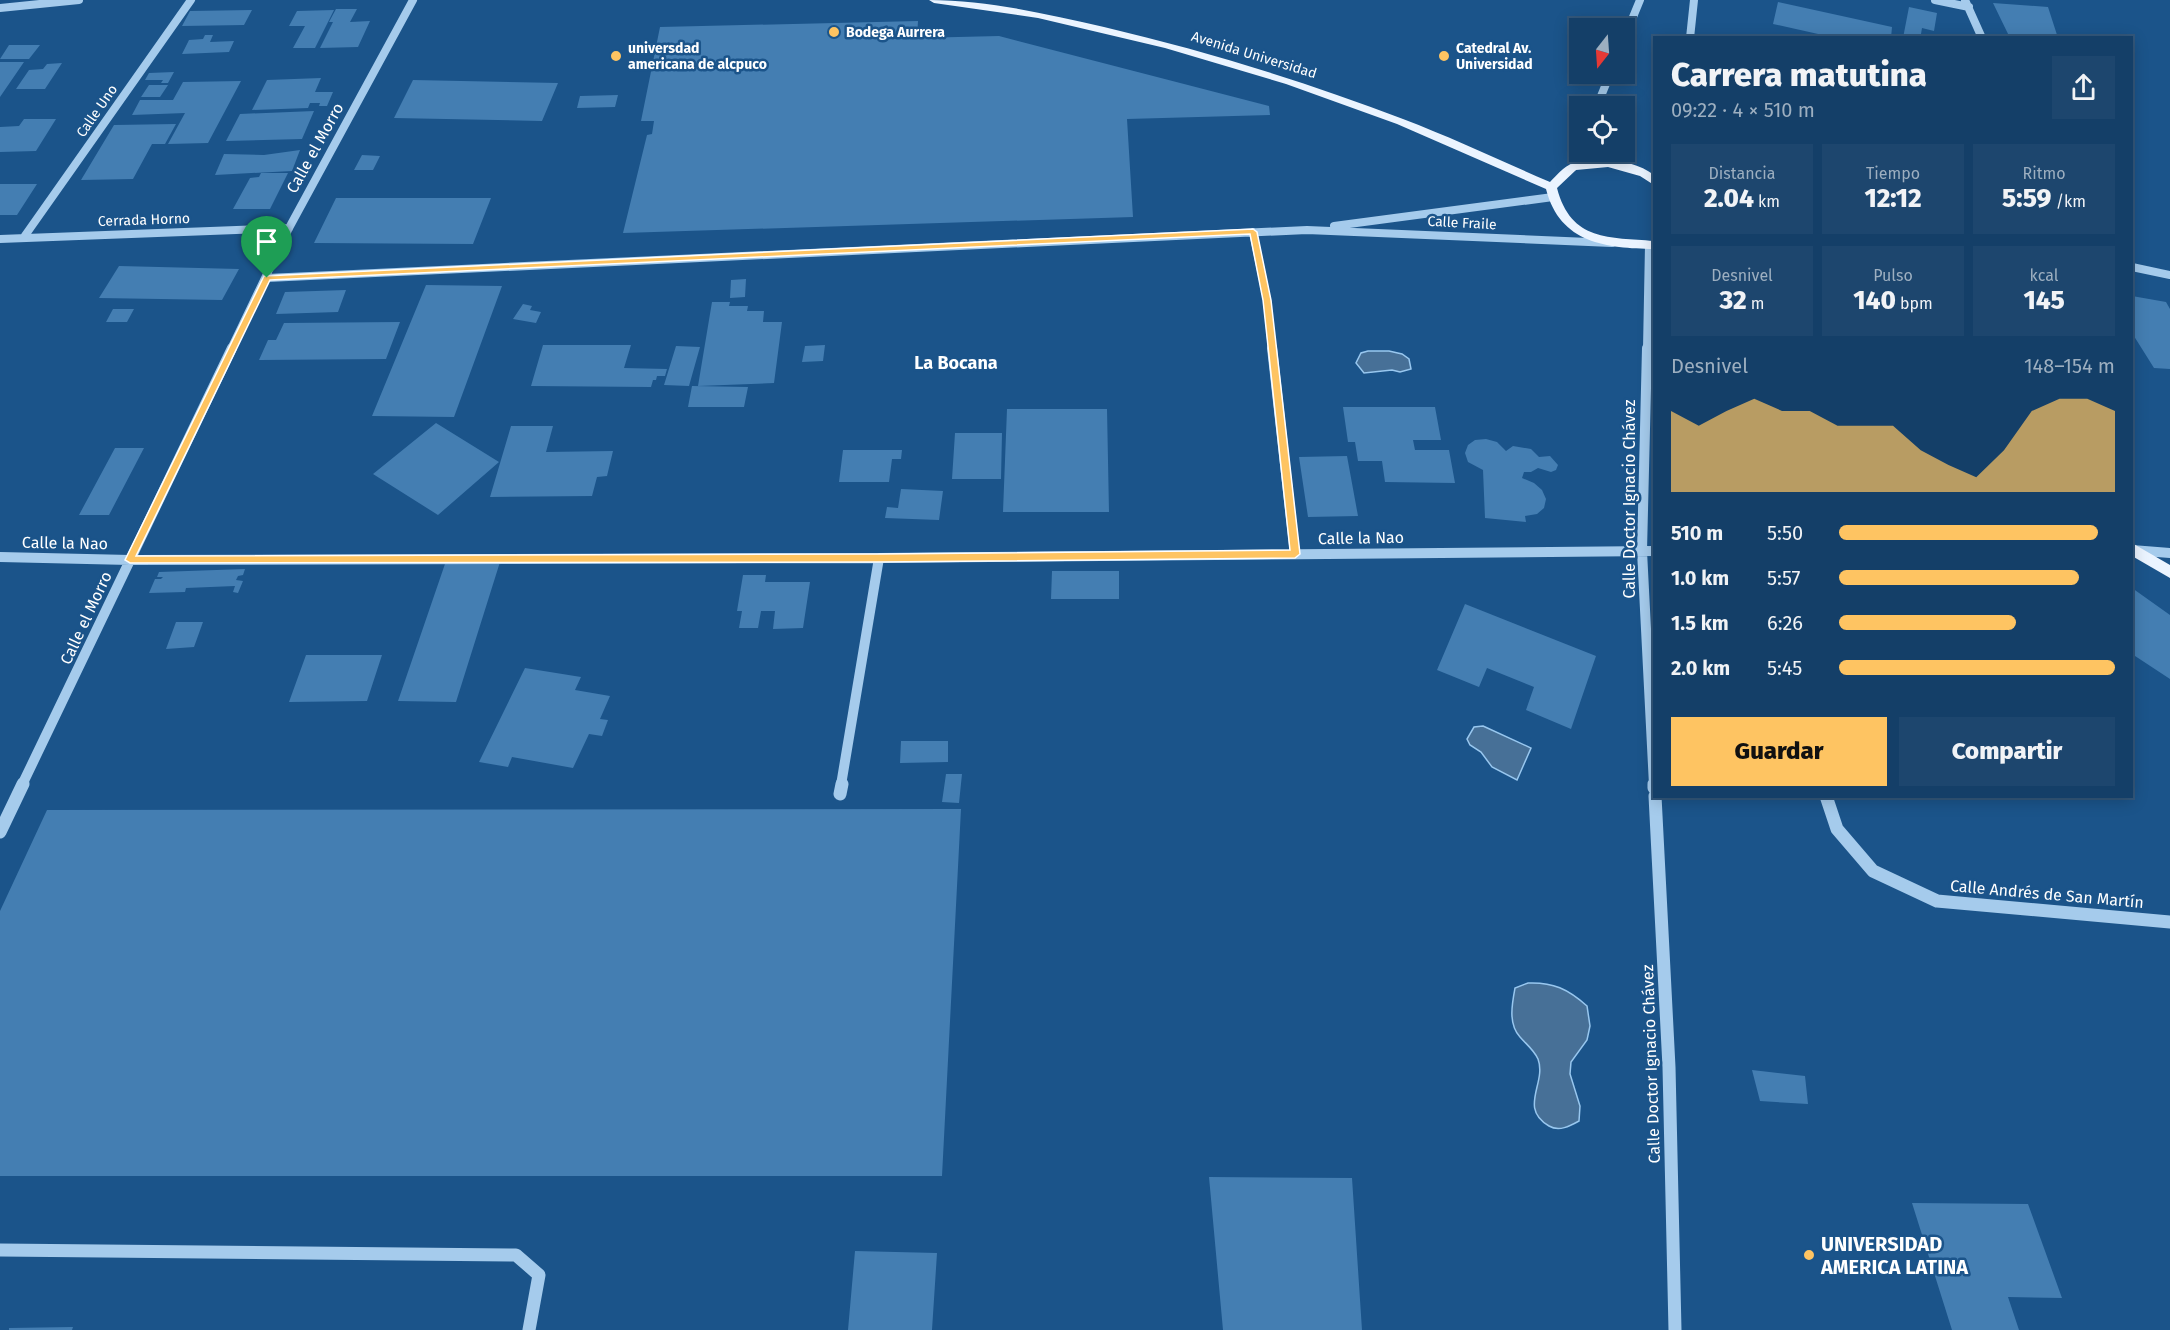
<!DOCTYPE html>
<html lang="es">
<head>
<meta charset="utf-8">
<style>
  :root { --surface:#143f68; --page:#1d466e; --text:#f1f3f6; --muted:#9dafc0; --line:#33587c; --accent:#fec462 }
  body { margin:0; font-family:"Fira Sans",sans-serif; background:var(--page); color:var(--text); height:100vh; display:flex; flex-direction:column; font-size:22px; white-space:nowrap }
  * { box-sizing:border-box; margin:0 }
  p { font-size:20px; color:var(--muted) }
  .icon { flex:none; width:33px; height:33px; fill:none; stroke:currentColor; stroke-width:2; stroke-linecap:round; stroke-linejoin:round }
  .map { position:relative; flex:1; overflow:hidden }
  .details { position:absolute; left:1653px; top:36px; width:480px; height:762px; display:flex; flex-direction:column; background:var(--surface); border-radius:0px; box-shadow:0 3px 15px #0003,0 0 0 2px var(--line) }
  .details>* { flex:none }
  .needle { width:39px; rotate:197deg }
  .controls { position:absolute; left:1569px; top:18px; display:grid; gap:12px }
  .controls a { display:grid; place-items:center; width:66px; height:66px; border-radius:0px; background:var(--surface); box-shadow:0 3px 15px #0003,0 0 0 2px var(--line); font-size:30px }
  .pin { position:absolute; display:grid; place-items:center; width:51px; height:51px; color:#fff; margin:-62px -26px; border-radius:50% 50% 50% 0; rotate:-45deg; box-shadow:0 0 6px #0007 }
  .pin .icon { rotate:45deg }
  .round { display:grid; place-items:center; flex:none; width:63px; height:63px; border-radius:0px; background:var(--page) }
  .summary { display:flex; align-items:center; justify-content:space-between; height:102px; padding:0 18px }
  h1 { font-size:33px; font-weight:800; line-height:45px }
  .stats { display:grid; grid-template-columns:repeat(3,1fr); gap:9px; height:102px; padding:6px 18px }
  .stats div { display:grid; align-content:center; border-radius:0px; background:var(--page); text-align:center }
  .stats b { font-size:26px; font-weight:800 }
  .stats small { font-size:16px; font-weight:400 }
  .stats p { font-size:16px }
  .chart { height:168px; padding:12px 18px }
  .chart p { display:flex; justify-content:space-between }
  .chart svg { width:100%; height:108px; margin-top:6px; fill:var(--accent); opacity:.7 }
  .action { display:flex; gap:12px; margin-top:auto; padding:12px 18px }
  .action a { flex:1; height:69px; border-radius:0px; background:var(--accent); color:#111; font-size:24px; font-weight:800; line-height:69px; text-align:center }
  .action a+a { background:var(--page); color:var(--text) }
  ul { padding:0 18px; list-style:none; font-size:20px }
  li { display:grid; grid-template-columns:96px 72px 1fr; align-items:center; height:45px }
  li i { height:15px; border-radius:8px; background:var(--accent) }
  .map>svg:first-child { display:block }
  .water { fill:#477097; stroke:#98c7ef; stroke-width:1.5 }
  .building { fill:#447eb2 }
  .lines { fill:none; stroke-linecap:round; stroke-linejoin:round }
  .minor-far2 { stroke:#a5cbec; stroke-width:8 }
  .minor-far1 { stroke:#a5cbec; stroke-width:10 }
  .minor { stroke:#a5cbec; stroke-width:13 }
  .major { fill:#ebf4ff; fill-rule:evenodd }
  .route { fill:#fec462; stroke:#fff; stroke-width:1.5; fill-rule:evenodd }
  .poi-dot { fill:#fec462; stroke:#1b548a; stroke-width:2 }
  .labels { text-anchor:middle; dominant-baseline:central; stroke-width:5; stroke-linejoin:round; paint-order:stroke }
  .far-poi-label { font-size:14px; font-weight:bold; fill:#fff; stroke:#1b548a; text-anchor:start }
  .far-street-label { font-size:14px; fill:#fff; stroke:#1b548a }
  .street-label { font-size:16px; fill:#fff; stroke:#1b548a }
  .neighbourhood-label { font-size:18px; font-weight:bold; fill:#fff; stroke:#1b548a }
  .near-poi-label { font-size:20px; font-weight:bold; fill:#fff; stroke:#1b548a; text-anchor:start }
</style>
</head>
<body>
<div class="map">
<svg width="2170" height="1330" viewBox="0 0 2170 1330">
  <rect width="100%" height="100%" fill="#1b548a"/>
  <!-- water -->
  <path class="water" d="M1368,351h21l13,3 7,5 2,10 -11,3 -8,-2 -28,3 -8,-10 5,-10z
    M1483,726l48,22 -14,32 -25,-13 -11,-15 -11,-7 -3,-6 7,-12z
    M1528,983c25,-1 40,6 59,23l3,20 -3,14 -16,22 -1,12 10,32 -1,15c-9,5 -20,11 -30,5 -31,-18 -2,-43 -11,-67 -4,-9 -12,-15 -18,-22 -12,-13 -8,-33 -5,-49z"/>
  <!-- building -->
  <path class="building" d="M1778,2l114,25 -1,11h-55l-63,-14z
    M1993,3l55,4 10,31h-48z
    M1909,7l28,6 -3,18 -12,-3 -1,6 13,4h-31z
    M336,9h21l-7,13 20,-1 -12,26 -38,1 13,-26h-4z
    M252,10l-8,15 -62,1 8,-15z
    M334,10l-19,38h-22l12,-22h-16l8,-15z
    M918,21l-1,17 82,-2 270,70 1,9 -143,4 6,98 -510,16 24,-98 5,-1 2,-13h-13l19,-94z
    M205,35h8l-3,7 24,-1 -5,11 -47,2 7,-14 14,-1z
    M9,45h31l-11,14h-29z
    M0,62h24l-24,35z
    M62,63l-17,26h-29l13,-19 14,-1 4,-5z
    M174,72l-6,11h-7l2,-3h-18l4,-7z
    M321,78l-6,14h18l-6,14h-8l1,-3h-10l-2,5 -56,2 15,-30z
    M413,80l145,3 -16,38 -148,-3z
    M241,81l-33,62 -40,1 17,-31 -53,2 8,-15h33l10,-18z
    M149,85h19l-8,12h-19z
    M618,95l-3,12 -38,1 3,-12z
    M314,111l-12,28 -76,2 14,-27z
    M24,119h32l-20,32 -36,1v-25l19,-1z
    M176,124l-11,20h-13l-19,35 -52,1 33,-55z
    M300,150l-8,21 -77,4 9,-21 40,1z
    M362,155l18,1 -7,14h-19z
    M261,173h27l-18,36h-37l17,-31 9,-1z
    M0,184h37l-20,31h-17z
    M336,198h155l-18,46 -159,-1z
    M119,266l120,3 -17,31 -123,-2z
    M746,279l-1,18 -15,1 1,-18z
    M426,285l76,1 -48,131 -82,-1z
    M346,290l-8,22 -62,2 9,-22z
    M2132,296l34,6 4,7v60l-16,-1 -22,-35z
    M712,302h18l-1,4h19l-1,5h17l-1,11h19l-8,61 -76,3z
    M523,304l9,2 -2,4 11,2 -5,11 -23,-4z
    M113,309h21l-7,13h-21z
    M400,322l-14,37 -127,1 9,-20h8l8,-17z
    M543,345h88l-7,23 43,1 -2,7h-8l-1,4h-3l-2,7 -120,-1z
    M825,345l-2,16 -21,1 3,-16z
    M676,346l24,1 -11,39 -25,-1z
    M692,386l56,1 -4,20h-56z
    M1343,407h92l6,33h-28l2,10h34l6,33 -70,-1 -3,-21h-24l-3,-19h-7z
    M1007,409h100l2,103h-106z
    M436,423l63,39 -61,53 -65,-41z
    M511,426h42l-7,26 67,-1 -6,25 -10,1 -5,19 -102,1z
    M955,433h47l-1,46h-49z
    M1486,439l11,3 9,9 7,-5 18,3 8,8 11,-1 8,9 -2,5 -5,2 -13,-4 -7,4h-7l-2,6 12,5 8,7 4,9 -2,9 -7,6 -12,2 1,6 -41,-4 -2,-48 -15,-8 -3,-9 3,-8 7,-5z
    M115,448h29l-35,67h-30z
    M843,450h59l-1,9h-9l-3,23h-50z
    M1347,456l11,60 -50,1 -9,-60z
    M901,489l42,2 -4,29 -54,-2 2,-11 11,1z
    M446,561l54,1 -44,140 -58,-1z
    M245,569l-2,6 -5,1 -2,4 7,1 -5,12 -5,-1 2,-6 -49,2 -1,4 -36,1 6,-14h6l2,-2h-6l2,-5z
    M1052,571h67v28h-68z
    M743,575h23l-1,7h45l-7,46 -30,1 2,-18h-14l-3,17h-19l3,-17h-5z
    M2132,588l38,27v64l-38,-25z
    M1465,604l131,52 -25,73 -45,-19 8,-23 -47,-19 -8,19 -42,-17z
    M176,622h27l-9,25 -28,2z
    M306,655h76l-15,46 -78,1z
    M525,668l56,9 -6,13 35,6 -10,23 8,1 -6,16 -13,-2 -16,34 -61,-11 -4,10 -29,-5z
    M901,741h47v21l-48,1z
    M946,774h16l-3,29 -17,-1z
    M961,809l-19,367h-942v-265l47,-101z
    M1752,1070l53,6 3,28 -48,-3z
    M1209,1177l143,1 10,152h-139z
    M1912,1203l116,1 34,94 -54,-1 11,33h-67z
    M855,1251l82,2 -5,77h-84z
    M73,1327l-1,3h-63v-2z"/>
  <g class="lines">
    <!-- minor-far2 -->
    <path class="minor-far2" d="M1935,0l34,7
      M1965,0l17,38
      M0,8l79,-8
      M1690,38l4,-38
      M1624,39l16,-39
      M1597,106l13,-32
      M1573,167l7,-17
      M1334,226l219,-29
      M1253,232l14,68 5,49
      M24,237l167,-237
      M0,239l289,-11
      M2132,267l38,8
      M267,278l1040,-48 305,13
      M231,349l58,-121 124,-228
      M1647,349l2,-104"/>
    <!-- minor-far1 -->
    <path class="minor-far1" d="M1272,348l23,206
      M1647,348l-5,203 12,234
      M2132,550l38,3
      M0,557l130,3 749,-2 775,-7
      M22,785l210,-437
      M841,785l38,-227"/>
    <!-- minor -->
    <path class="minor" d="M1654,784v4
      M840,794l2,-10
      M1655,796l14,271 6,263
      M1826,796l11,33 36,42 64,30 233,21
      M0,832l23,-48
      M0,1250l516,5 23,20 -10,55"/>
    <!-- major -->
    <path class="major" d="M929,0c59,0 117,14 175,27 102,24 202,55 299,92 50,19 98,42 147,63 6,-6 14,-16 22,-18 24,-8 62,-5 82,11v10l-14,-9 -32,-9 -32,3 -19,18c14,54 53,49 97,53v8c-47,-1 -94,-5 -108,-60l-149,-65 -111,-40 -121,-36 -127,-30 -104,-15z
      M2132,543l38,22v13l-38,-22z"/>
  </g>
  <!-- route -->
  <path class="route" d="M1253,229l4,3 14,68 29,254 -5,4 -416,4 -749,1 -5,-3 139,-284zM1250,234l13,66 27,250 -411,4 -743,2 134,-276z"/>
  <!-- markers -->
  <g class="poi-dot">
    <circle cx="834" cy="32" r="6"/>
    <circle cx="616" cy="56" r="6"/>
    <circle cx="1444" cy="56" r="6"/>
    <circle cx="1809" cy="1255" r="6"/>
  </g>
  <g class="labels">
    <!-- far-poi labels -->
    <g class="far-poi-label">
      <text x="846" y="32">Bodega Aurrera</text>
      <text x="628" y="48">universdad<tspan x="628" dy="16">americana de alcpuco</tspan></text>
      <text x="1456" y="48">Catedral Av.<tspan x="1456" dy="16">Universidad</tspan></text>
    </g>
    <!-- far-street labels -->
    <g class="far-street-label">
      <text transform="translate(1254 55) rotate(17)">Avenida Universidad</text>
      <text transform="translate(97 111) rotate(-55)">Calle Uno</text>
      <text transform="translate(144 220) rotate(-2)">Cerrada Horno</text>
      <text transform="translate(1462 223) rotate(3)">Calle Fraile</text>
    </g>
    <!-- street labels -->
    <g class="street-label">
      <text transform="translate(315 148) rotate(-61)">Calle el Morro</text>
      <text transform="translate(1629 499) rotate(-90)">Calle Doctor Ignacio Chávez</text>
      <text transform="translate(1361 538) rotate(-1)">Calle la Nao</text>
      <text transform="translate(65 543) rotate(1)">Calle la Nao</text>
      <text transform="translate(86 618) rotate(-65)">Calle el Morro</text>
      <text transform="translate(2047 894) rotate(5)">Calle Andrés de San Martín</text>
      <text transform="translate(1651 1064) rotate(-92)">Calle Doctor Ignacio Chávez</text>
    </g>
    <!-- neighbourhood labels -->
    <g class="neighbourhood-label">
      <text x="956" y="363">La Bocana</text>
    </g>
    <!-- near-poi labels -->
    <g class="near-poi-label">
      <text x="1821" y="1244">UNIVERSIDAD<tspan x="1821" dy="23">AMERICA LATINA</tspan></text>
    </g>
  </g>
</svg>
<div class="controls">
<a><svg class="needle" viewBox="-14 -14 28 28"><path d="M0-13l5 13h-10z" fill="#e53935"/><path d="M0 13l5-13h-10z" fill="#9dafc0"/></svg></a>
<a><svg class="icon" aria-label="locate" viewBox="0 0 24 24"><circle cx="12" cy="12" r="6"/><path d="M12 2v4M12 18v4M2 12h4M18 12h4"/></svg></a>
</div>
<div class="pin" style="left:267px;top:278px;background:#1e9e55"><svg class="icon" aria-label="arrive" viewBox="0 0 24 24"><path d="M6 21V4h12l-3 4 3 4H6"/></svg></div>
<section class="details">
<div class="summary"><div><h1>Carrera matutina</h1><p>09:22 · 4 × 510 m</p></div><a class="round"><svg class="icon" aria-label="share" viewBox="0 0 24 24"><path d="M12 15V3M7 8l5-5 5 5M5 13v7h14v-7"/></svg></a></div>
<div class="stats">
<div><p>Distancia</p><b>2.04<small> km</small></b></div>
<div><p>Tiempo</p><b>12:12</b></div>
<div><p>Ritmo</p><b>5:59<small> /km</small></b></div>
</div>
<div class="stats">
<div><p>Desnivel</p><b>32<small> m</small></b></div>
<div><p>Pulso</p><b>140<small> bpm</small></b></div>
<div><p>kcal</p><b>145</b></div>
</div>
<div class="chart"><p><span>Desnivel</span>148–154 m</p>
<svg viewBox="0 0 160 44" preserveAspectRatio="none"><path d="M0 44V11L10 17L20 11L30 6L40 11L50 11L60 17L70 17L80 17L90 27L100 33L110 38L120 27L130 11L140 6L150 6L160 11V44z"/></svg>
</div>
<ul>
<li><b>510 m</b>5:50<i style="width:94%"></i></li>
<li><b>1.0 km</b>5:57<i style="width:87%"></i></li>
<li><b>1.5 km</b>6:26<i style="width:64%"></i></li>
<li><b>2.0 km</b>5:45<i style="width:100%"></i></li>
</ul>
<div class="action"><a>Guardar</a><a>Compartir</a></div>
</section>
</div>
</body>
</html>
